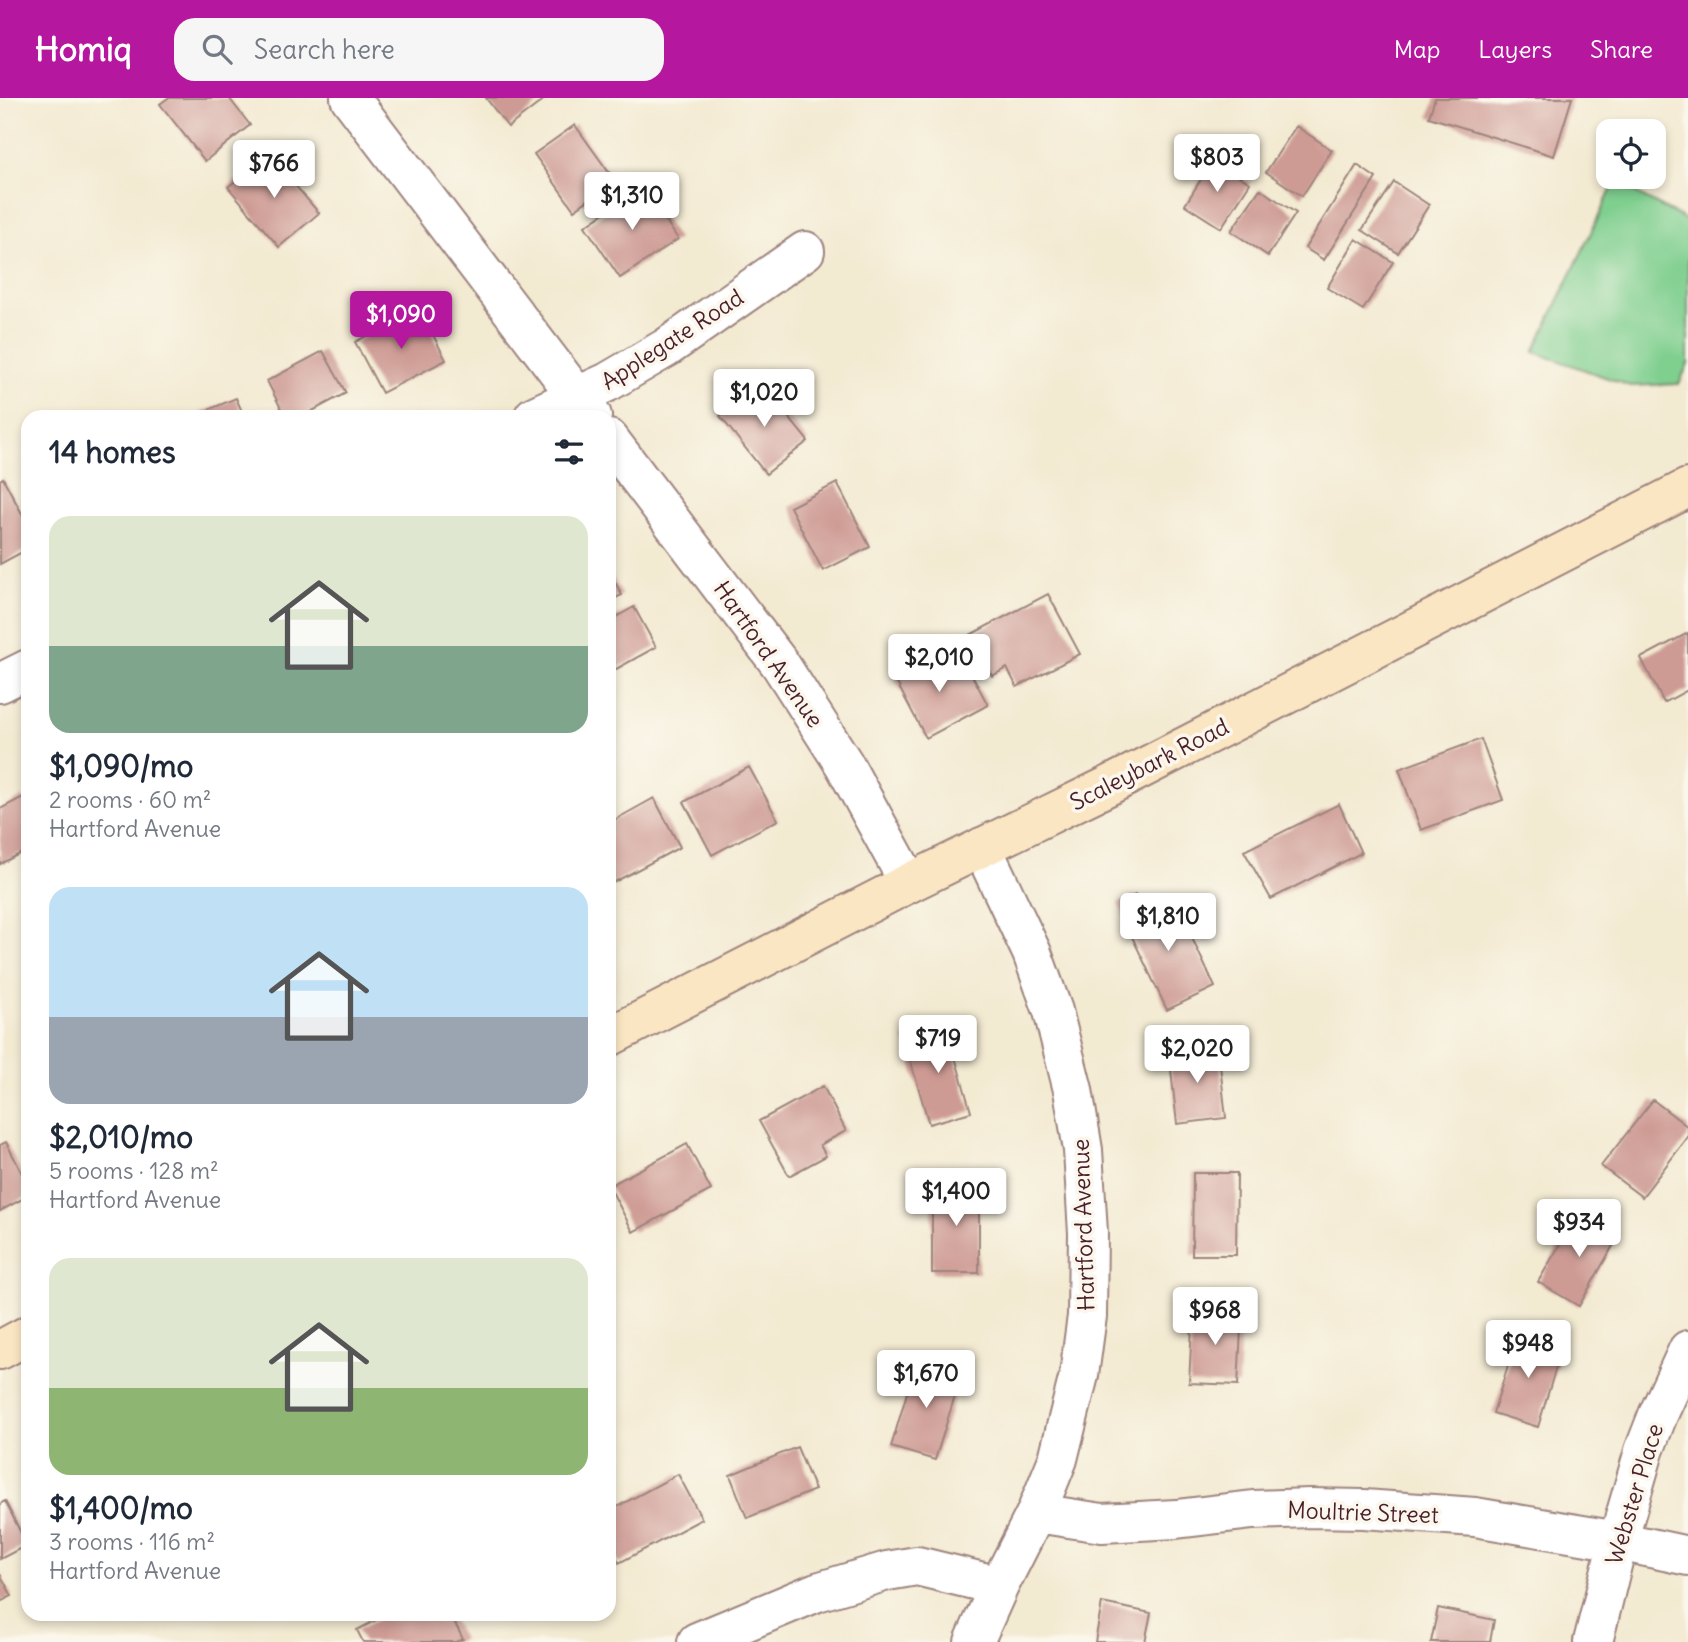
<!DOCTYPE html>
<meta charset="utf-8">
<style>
:root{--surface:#fff;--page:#f6f6f7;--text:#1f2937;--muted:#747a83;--accent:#b5179e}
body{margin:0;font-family:Delius,sans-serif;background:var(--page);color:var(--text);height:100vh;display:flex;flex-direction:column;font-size:26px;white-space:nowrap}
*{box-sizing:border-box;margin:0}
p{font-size:23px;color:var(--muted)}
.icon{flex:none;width:38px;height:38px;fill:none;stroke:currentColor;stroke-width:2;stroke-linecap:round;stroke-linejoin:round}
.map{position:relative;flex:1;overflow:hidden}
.sheet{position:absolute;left:21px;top:312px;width:595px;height:1211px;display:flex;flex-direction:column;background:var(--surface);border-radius:21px;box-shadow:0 4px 10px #0003}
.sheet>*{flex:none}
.fabs{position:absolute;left:1596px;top:21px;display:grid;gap:14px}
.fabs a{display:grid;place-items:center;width:70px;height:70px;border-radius:14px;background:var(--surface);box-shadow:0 4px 10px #0003;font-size:35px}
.price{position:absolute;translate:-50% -60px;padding:0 16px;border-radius:7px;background:#fff;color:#222;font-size:23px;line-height:46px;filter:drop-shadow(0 2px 4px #0008)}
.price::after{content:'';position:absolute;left:50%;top:42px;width:21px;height:16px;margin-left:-10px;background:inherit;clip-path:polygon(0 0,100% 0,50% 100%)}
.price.selected{background:var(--accent);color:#fff}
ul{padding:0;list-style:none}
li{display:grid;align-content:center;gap:14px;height:371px;padding:0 28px}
li span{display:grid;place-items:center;height:217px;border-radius:21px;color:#555}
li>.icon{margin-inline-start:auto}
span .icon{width:126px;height:126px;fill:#fffc;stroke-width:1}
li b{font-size:30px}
h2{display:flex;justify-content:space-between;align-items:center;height:84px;padding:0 28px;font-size:30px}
header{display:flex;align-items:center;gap:42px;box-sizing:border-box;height:98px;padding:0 35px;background:var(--accent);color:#fff}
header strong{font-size:33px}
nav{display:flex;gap:38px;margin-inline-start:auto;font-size:24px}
.search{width:490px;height:63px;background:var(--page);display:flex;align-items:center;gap:18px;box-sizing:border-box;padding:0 24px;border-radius:21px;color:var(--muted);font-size:26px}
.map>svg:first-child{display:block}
.green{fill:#7fcf8f;stroke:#64775d;stroke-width:2}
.building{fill:#ce9b94}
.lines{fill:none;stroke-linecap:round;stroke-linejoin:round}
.street-casing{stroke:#9e847e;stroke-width:42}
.secondary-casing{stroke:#9e847e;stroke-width:42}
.street{stroke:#fff;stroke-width:38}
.secondary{stroke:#fbe6c3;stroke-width:38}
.labels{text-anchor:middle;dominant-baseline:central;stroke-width:7;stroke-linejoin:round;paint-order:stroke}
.street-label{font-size:23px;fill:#4a1f2b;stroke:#fbf7ec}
</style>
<header>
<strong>Homiq</strong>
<div class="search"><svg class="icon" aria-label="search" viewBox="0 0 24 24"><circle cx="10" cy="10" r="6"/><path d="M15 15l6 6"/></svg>Search here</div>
<nav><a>Map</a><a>Layers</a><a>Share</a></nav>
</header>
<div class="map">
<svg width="1688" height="1544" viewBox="0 0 1688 1544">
<rect width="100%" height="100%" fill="#fbf7ec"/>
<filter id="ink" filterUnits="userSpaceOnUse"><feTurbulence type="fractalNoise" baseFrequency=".0143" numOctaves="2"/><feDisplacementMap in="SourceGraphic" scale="14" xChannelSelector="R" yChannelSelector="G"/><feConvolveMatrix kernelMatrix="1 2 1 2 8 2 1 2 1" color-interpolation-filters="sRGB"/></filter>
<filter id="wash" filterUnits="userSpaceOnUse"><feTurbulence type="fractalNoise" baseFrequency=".00686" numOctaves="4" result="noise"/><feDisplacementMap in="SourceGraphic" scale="28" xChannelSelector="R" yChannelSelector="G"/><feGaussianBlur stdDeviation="1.57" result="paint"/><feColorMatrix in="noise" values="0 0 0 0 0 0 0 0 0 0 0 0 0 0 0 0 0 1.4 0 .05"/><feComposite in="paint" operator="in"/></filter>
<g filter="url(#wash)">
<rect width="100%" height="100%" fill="#f3ead2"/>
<path class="green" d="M1615,84L1688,123V266L1679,286L1630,288L1534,254Z"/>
<g id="blocks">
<path class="building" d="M168,0H229L250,27L205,63L160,6Z
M486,0H546L508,29Z
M1435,0H1572L1554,58L1429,19Z
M575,27L615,83L574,112L534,56Z
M1296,28L1332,52L1302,98L1266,74Z
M268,56L319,115L279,149L228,89Z
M1213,62L1250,85L1221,130L1185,107Z
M1357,67L1376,80L1324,162L1305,150Z
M1394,84L1429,107L1398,155L1362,132Z
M643,89L678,141L620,180L585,128Z
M1260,91L1296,115L1268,158L1231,133Z
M1356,141L1393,164L1363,212L1327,190Z
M419,210L446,262L382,295L355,244Z
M323,253L346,295L303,318H285L267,283Z
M761,285L808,343L766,376L720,318Z
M236,300L244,318H194Z
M3,380L28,427V451L0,466V382Z
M837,385L870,449L823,473L790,409Z
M609,473L622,497L609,503Z
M1048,496L1080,556L1017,589L1007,570L992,578L970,537Z
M634,509L656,549L609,575V523Z
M1688,535V592L1664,605L1641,560Z
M922,557L934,579L964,562L988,607L926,640L891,574Z
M1481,641L1503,702L1421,732L1399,671Z
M749,669L778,722L712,757L684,704Z
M23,699L28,709V764L23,754L0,766V711Z
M654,700L680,749L609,787V725Z
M1339,706L1361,755L1271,801L1244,753Z
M1135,797L1147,822L1177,808L1215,889L1167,912L1124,822L1126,821L1118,805Z
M946,928L971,1014L929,1026L904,940Z
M1218,949L1226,1020L1177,1026L1169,954Z
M823,988L846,1033L820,1047L826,1058L789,1078L759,1023Z
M1653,1002L1688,1029V1039L1642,1099L1601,1068Z
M6,1044L28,1087V1098L0,1113V1047Z
M687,1046L711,1092L633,1134L609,1088Z
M1193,1075H1237L1236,1157H1192Z
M932,1086H979V1175H932Z
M1579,1114L1619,1137L1579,1208L1538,1184Z
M1193,1210L1242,1213L1238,1287L1189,1285Z
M1518,1236L1562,1249L1538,1329L1493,1315Z
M917,1261L962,1275L935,1362L891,1349Z
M797,1349L815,1392L747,1420L730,1377Z
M678,1376L702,1421L619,1465L609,1445V1413Z
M5,1403L27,1447L0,1461V1406Z
M0,1476L12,1498L0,1504Z
M1102,1505L1151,1515L1145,1544H1095Z
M1438,1510L1494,1522L1490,1544H1431Z
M388,1516H450L463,1541L456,1544H363L357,1532Z"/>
</g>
</g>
<g filter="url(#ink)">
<use href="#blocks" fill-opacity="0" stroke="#9e847e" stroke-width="2"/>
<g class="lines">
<g class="street-casing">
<path id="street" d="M350,0L592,318
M534,318L608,284L666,250L805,153
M609,341L780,566L844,666L909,785
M0,585L28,571
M1036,1415L1102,1425L1176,1421L1253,1412L1309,1410L1364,1411L1475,1419L1618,1443L1688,1458
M697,1544L817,1494L887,1473L917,1468L999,1488
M974,1544L999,1488L1036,1415L1058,1361L1079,1277L1087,1218L1088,1135L1083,1052L1073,992L1053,913L1032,855L982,749
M1593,1544L1618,1443L1644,1353L1658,1317L1688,1252"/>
</g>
<g class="secondary-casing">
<path id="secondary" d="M609,939L909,785L1108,688L1688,390
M0,1252L28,1237"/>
</g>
<use href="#street" class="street"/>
<use href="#secondary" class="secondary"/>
</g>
</g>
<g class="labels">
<g class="street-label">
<text transform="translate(672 241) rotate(-33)">Applegate Road</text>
<text transform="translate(769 556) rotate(55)">Hartford Avenue</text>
<text transform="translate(1149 666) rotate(-27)">Scaleybark Road</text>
<text transform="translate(1083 1127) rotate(-92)">Hartford Avenue</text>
<text transform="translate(1634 1396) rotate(-73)">Webster Place</text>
<text transform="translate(1363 1414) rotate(2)">Moultrie Street</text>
</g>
</g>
</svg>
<div class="fabs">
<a><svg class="icon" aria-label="locate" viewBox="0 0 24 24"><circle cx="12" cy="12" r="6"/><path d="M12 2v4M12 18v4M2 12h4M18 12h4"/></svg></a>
</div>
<b class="price" style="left:1217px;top:96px">$803</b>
<b class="price" style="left:274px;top:102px">$766</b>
<b class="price" style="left:632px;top:134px">$1,310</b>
<b class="price selected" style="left:401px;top:253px">$1,090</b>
<b class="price" style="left:764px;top:331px">$1,020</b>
<b class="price" style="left:939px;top:596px">$2,010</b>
<b class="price" style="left:1168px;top:855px">$1,810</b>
<b class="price" style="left:938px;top:977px">$719</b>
<b class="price" style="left:1197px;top:987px">$2,020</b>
<b class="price" style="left:956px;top:1130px">$1,400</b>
<b class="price" style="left:1579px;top:1161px">$934</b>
<b class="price" style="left:1215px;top:1249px">$968</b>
<b class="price" style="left:1528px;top:1282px">$948</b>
<b class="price" style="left:926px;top:1312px">$1,670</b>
<section class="sheet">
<h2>14 homes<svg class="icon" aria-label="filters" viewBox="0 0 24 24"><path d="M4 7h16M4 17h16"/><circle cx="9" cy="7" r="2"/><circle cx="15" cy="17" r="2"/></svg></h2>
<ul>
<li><span style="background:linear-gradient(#dfe7d0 60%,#7fa58c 0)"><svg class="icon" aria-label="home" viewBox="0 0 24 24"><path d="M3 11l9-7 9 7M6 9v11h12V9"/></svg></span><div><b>$1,090/mo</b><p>2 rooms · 60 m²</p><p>Hartford Avenue</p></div></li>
<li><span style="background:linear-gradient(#bfe0f5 60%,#9aa5b1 0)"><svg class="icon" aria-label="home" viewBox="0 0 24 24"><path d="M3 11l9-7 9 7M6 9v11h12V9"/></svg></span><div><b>$2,010/mo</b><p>5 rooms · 128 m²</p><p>Hartford Avenue</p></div></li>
<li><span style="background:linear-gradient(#dfe7d0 60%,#8fb573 0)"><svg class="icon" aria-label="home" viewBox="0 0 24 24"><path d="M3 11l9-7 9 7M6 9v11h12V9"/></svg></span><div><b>$1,400/mo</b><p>3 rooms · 116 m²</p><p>Hartford Avenue</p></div></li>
</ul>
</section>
</div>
